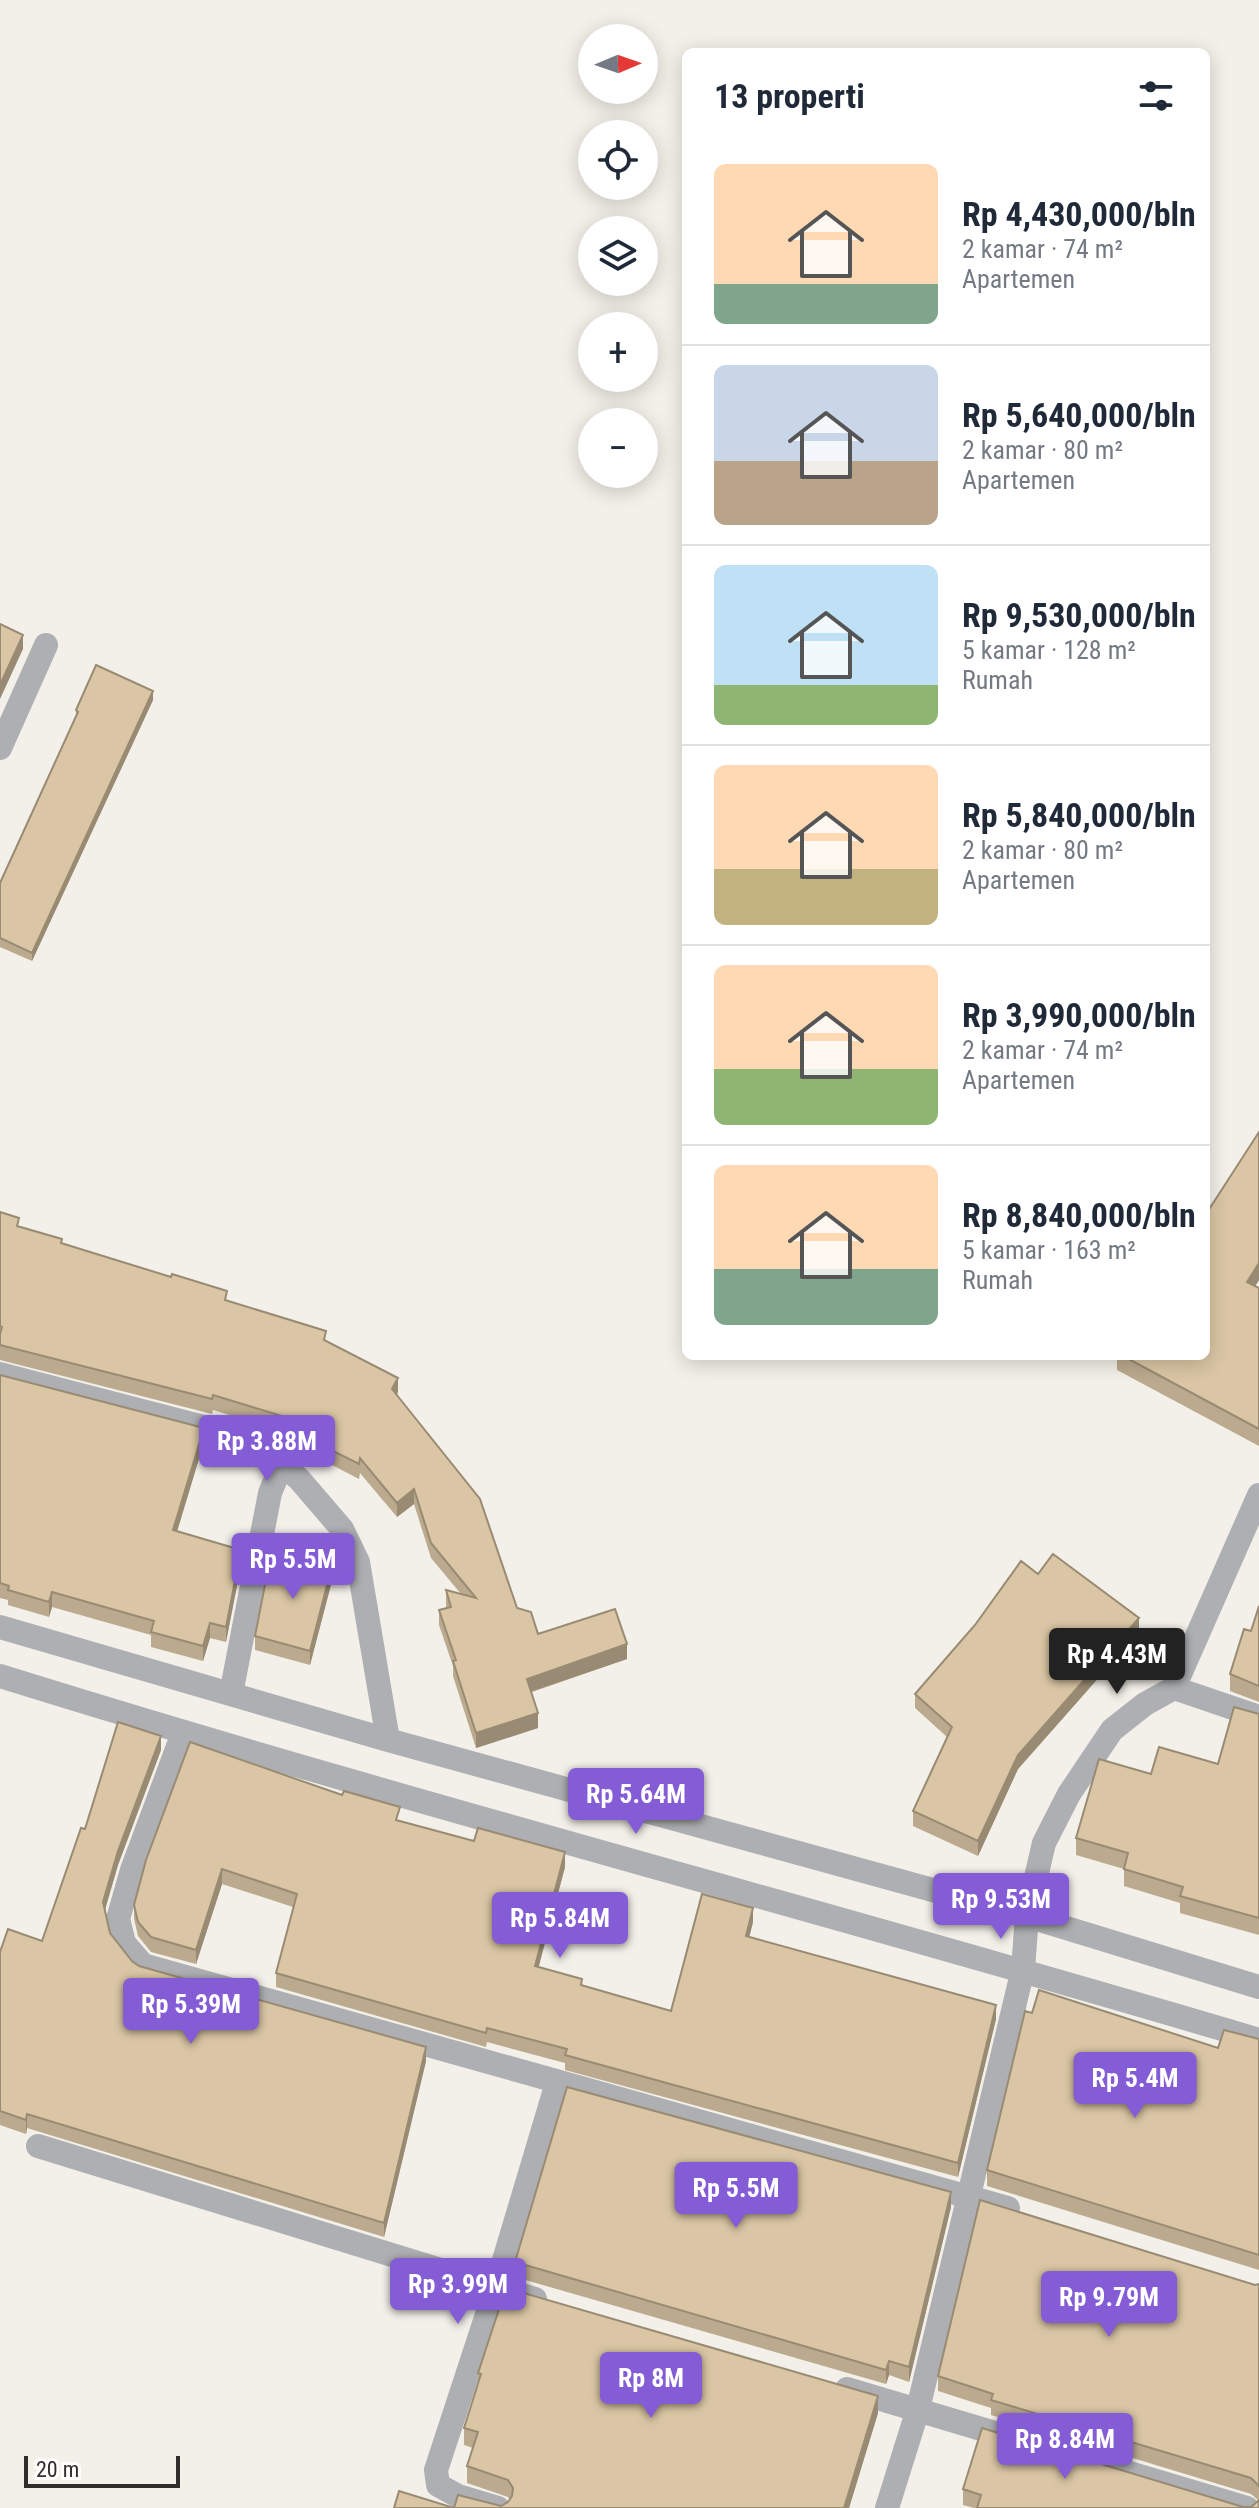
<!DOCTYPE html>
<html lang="id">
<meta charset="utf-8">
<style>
:root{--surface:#fff;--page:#f6f6f7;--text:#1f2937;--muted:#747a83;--line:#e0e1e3;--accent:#835cd6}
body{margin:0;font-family:"Roboto Condensed",sans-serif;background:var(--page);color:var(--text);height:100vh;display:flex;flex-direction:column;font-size:30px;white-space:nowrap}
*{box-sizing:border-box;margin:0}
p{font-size:26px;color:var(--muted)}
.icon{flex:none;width:44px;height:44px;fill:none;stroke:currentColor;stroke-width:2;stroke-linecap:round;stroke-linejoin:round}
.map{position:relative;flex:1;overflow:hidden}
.side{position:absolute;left:682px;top:48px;width:528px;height:1312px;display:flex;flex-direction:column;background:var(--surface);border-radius:12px;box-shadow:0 4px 20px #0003}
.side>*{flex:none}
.needle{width:52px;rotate:88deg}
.tools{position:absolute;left:578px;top:24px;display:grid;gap:16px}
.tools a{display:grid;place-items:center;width:80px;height:80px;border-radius:50%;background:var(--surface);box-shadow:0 4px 20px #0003;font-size:40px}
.scale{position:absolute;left:24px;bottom:20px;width:156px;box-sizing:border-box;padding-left:8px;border:4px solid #2f2d2b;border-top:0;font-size:22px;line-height:28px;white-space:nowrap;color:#2f2d2b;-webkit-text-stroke:6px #fffdfb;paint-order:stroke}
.price{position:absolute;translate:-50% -68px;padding:0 18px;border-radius:8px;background:var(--accent);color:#fff;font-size:26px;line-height:52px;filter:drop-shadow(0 2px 4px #0008)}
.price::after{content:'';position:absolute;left:50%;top:48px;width:24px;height:18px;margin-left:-12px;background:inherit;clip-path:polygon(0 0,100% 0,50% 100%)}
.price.current{background:#222;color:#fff}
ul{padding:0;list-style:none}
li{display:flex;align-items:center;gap:24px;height:200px;padding:0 32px}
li+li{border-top:2px solid var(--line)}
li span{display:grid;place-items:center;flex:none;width:224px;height:160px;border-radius:12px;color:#555}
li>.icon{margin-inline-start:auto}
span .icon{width:96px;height:96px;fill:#fffc;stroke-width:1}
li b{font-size:34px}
h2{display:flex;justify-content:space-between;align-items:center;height:96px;padding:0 32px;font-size:34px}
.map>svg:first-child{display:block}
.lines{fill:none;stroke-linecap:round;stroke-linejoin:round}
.minor{stroke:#aeafb2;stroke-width:24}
.wall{fill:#bbaa8d}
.shaded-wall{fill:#998b73}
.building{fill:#dac6a4;stroke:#998b73;stroke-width:2}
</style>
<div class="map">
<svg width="1259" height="2508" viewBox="0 0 1259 2508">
<rect width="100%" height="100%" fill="#f3f0e9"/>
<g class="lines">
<path class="minor" d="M0,748L46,645
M0,1374L235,1435L268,1452L282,1464L299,1479L342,1529L358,1562L388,1740
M0,1627L388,1740L1027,1916L1259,1987
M0,1676C417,1806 840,1915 1259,2040
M1174,1688L1259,1717
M231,1694L270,1493L282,1464
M183,1733L132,1870L118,1919L124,1943L143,1965L1008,2208
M38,2146L535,2299
M847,2389L1247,2508
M498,2508L458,2496L438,2485L436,2470L496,2287L557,2083
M887,2508L918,2409L1023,1969L1027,1916L1044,1843L1069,1794L1112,1730L1145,1704L1174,1688L1259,1495"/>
</g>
<path class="wall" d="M153,700L32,961L0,947V883L76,718V710Z
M1259,1132V1280L1255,1286L1259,1288V1446L1117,1370V1356H1206Z
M0,1212L19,1227L62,1244L227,1300L326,1341L398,1392L397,1394L517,1608L538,1634L627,1659L532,1692L538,1728L476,1748L453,1676V1666L439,1625V1610L446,1608V1590L461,1594L431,1558L414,1504L397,1517L360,1473L359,1479L303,1450V1437L213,1410L212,1414L0,1360Z
M0,1375L204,1442L177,1531L241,1565L226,1642L210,1638L203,1661L151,1647V1635L52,1607L49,1617L8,1605V1600L0,1598Z
M1038,1574L1139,1632L1018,1769L978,1856L913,1826V1811L947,1737L915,1708V1694Z
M333,1577L310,1665L255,1650V1636Z
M1259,1606V1702L1230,1691V1674L1251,1631Z
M1259,1714V1935L1180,1913V1903L1124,1886V1869L1076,1855V1838L1151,1774L1218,1764Z
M161,1750L118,1865L105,1910L110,1933L132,1961L139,1966L426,2061L384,2237L27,2128L26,2134L0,2125V1952L42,1941L85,1829Z
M400,1821L565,1867L538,1967L582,1986L671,2011L753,1922L749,1937L996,2019L958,2177L565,2070V2063L487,2042L486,2047L276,1987V1973L293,1907L222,1884L196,1964L151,1952L138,1936L134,1919V1905L146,1860Z
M1259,2039V2270L987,2186V2170L1218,2048Z
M951,2207L909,2382L889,2375L886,2384L515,2277V2262Z
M1259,2284V2508H974L963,2505V2489L1251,2507L1258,2500L1251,2494L991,2415V2408L938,2391V2376Z
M478,2373L878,2413L849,2508H454L501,2506L508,2502L510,2500L508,2497L467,2483V2466L473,2448L464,2445V2428L478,2383Z"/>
<path class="shaded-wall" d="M23,635V649L0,699V685Z
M153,691V700L32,961V953Z
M1259,1263V1280L1247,1299V1282Z
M398,1378V1392L392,1404V1389Z
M204,1428V1442L173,1545V1530Z
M414,1489V1504L397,1517V1503Z
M241,1550V1565L226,1642V1627Z
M333,1562V1577L310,1665V1651Z
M52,1592V1607L49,1617V1602Z
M1139,1618V1632L1018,1769L978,1856V1841L1018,1755Z
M210,1623V1638L203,1661V1646Z
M627,1644V1659L527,1693V1679Z
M538,1713V1728L476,1748V1733Z
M161,1736V1750L118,1865L103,1916V1902L118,1851Z
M565,1852V1867L535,1981V1966Z
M222,1869V1884L196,1964V1950Z
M753,1908V1922L746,1950V1936Z
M996,2005V2019L958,2177V2163Z
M426,2047V2061L384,2237V2223Z
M27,2114V2128L26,2134V2120Z
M951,2192V2207L909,2382V2367Z
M889,2361V2375L886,2384V2370Z
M878,2396V2413L849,2508H844Z"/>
<path class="building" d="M0,624L23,635L0,685Z
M96,665L153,691L32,953L0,938V883L78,712L76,710Z
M1259,1132V1263L1247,1282L1259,1288V1429L1123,1356H1206V1214Z
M0,1212L19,1218L17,1226L62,1239L61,1243L171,1277L172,1274L227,1291L225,1300L326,1331L324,1340L398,1378L392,1389L480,1499L517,1608L531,1612L538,1634L615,1609L627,1644L527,1679L538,1713L476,1733L453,1661L456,1660L439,1610L451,1607L446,1590L476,1598L431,1543L414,1489L397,1503L360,1458L359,1464L303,1436L308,1424L213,1395L212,1399L0,1345V1334L2,1327L0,1326Z
M0,1375L204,1428L173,1530L241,1550L226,1627L210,1623L203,1646L151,1632L154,1621L52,1592L49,1602L8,1590L9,1586L0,1583Z
M294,1552L333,1562L310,1651L255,1636L270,1559L291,1565Z
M1053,1554L1139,1618L1018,1755L978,1841L913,1811L952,1727L915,1694L975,1625L1021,1561L1038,1574Z
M1259,1606V1686L1230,1674L1244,1629L1251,1631Z
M1234,1707L1259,1714V1918L1180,1896L1183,1887L1124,1869L1128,1853L1076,1838L1099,1759L1151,1774L1159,1747L1218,1764Z
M118,1722L161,1736L118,1851L103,1902L110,1933L132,1961L139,1966L426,2047L384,2223L27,2114L26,2120L0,2111V1952L8,1929L42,1941L81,1828L85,1829Z
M190,1742L342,1795L344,1791L400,1807L396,1820L474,1841L478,1828L565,1852L535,1966L582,1979L581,1985L671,2011L702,1894L753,1908L746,1936L996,2005L958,2163L565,2055L567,2049L487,2028L486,2033L276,1973L297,1894L222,1869L196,1950L151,1937L138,1922L134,1905L146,1860Z
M1039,1990L1218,2048L1224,2030L1259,2039V2255L987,2170L1025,2011L1032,2013Z
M567,2087L951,2192L909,2367L889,2361L886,2370L515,2262Z
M980,2200L1255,2285L1259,2284V2486L1251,2478L991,2400L993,2394L938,2376Z
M506,2288L878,2396L844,2508H394L399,2491L454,2508L458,2495L501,2506L508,2502L512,2496L513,2488L508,2480L467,2466L478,2432L464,2428L481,2374L478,2373Z
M982,2428L1243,2507H1251L1259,2500V2508H977L981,2495L963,2489Z"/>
</svg>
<div class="tools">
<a><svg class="needle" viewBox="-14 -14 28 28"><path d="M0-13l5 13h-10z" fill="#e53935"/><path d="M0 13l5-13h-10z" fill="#747a83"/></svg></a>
<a><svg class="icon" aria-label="locate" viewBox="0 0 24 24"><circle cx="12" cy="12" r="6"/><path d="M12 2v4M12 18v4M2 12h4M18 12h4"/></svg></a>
<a><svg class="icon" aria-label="layers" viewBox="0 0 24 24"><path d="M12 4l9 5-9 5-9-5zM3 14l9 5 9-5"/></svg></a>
<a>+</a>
<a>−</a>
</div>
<div class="scale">20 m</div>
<b class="price" style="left:267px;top:1483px">Rp 3.88M</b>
<b class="price" style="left:293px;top:1601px">Rp 5.5M</b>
<b class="price current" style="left:1117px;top:1696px">Rp 4.43M</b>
<b class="price" style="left:636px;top:1836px">Rp 5.64M</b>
<b class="price" style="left:1001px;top:1941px">Rp 9.53M</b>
<b class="price" style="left:560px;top:1960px">Rp 5.84M</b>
<b class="price" style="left:191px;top:2046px">Rp 5.39M</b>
<b class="price" style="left:1135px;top:2120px">Rp 5.4M</b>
<b class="price" style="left:736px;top:2230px">Rp 5.5M</b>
<b class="price" style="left:458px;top:2326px">Rp 3.99M</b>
<b class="price" style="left:1109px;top:2339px">Rp 9.79M</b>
<b class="price" style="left:651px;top:2420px">Rp 8M</b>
<b class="price" style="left:1065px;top:2481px">Rp 8.84M</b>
<section class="side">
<h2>13 properti<svg class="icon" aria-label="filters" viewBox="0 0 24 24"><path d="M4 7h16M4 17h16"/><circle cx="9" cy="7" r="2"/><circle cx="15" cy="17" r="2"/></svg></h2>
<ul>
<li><span style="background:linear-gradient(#ffd9b3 75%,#7fa58c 0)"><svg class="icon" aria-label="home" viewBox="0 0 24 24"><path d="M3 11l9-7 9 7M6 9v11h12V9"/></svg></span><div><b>Rp 4,430,000/bln</b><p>2 kamar · 74 m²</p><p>Apartemen</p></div></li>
<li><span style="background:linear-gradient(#c9d6e8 60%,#b9a48a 0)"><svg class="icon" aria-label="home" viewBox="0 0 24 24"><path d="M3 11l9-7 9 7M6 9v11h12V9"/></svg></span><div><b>Rp 5,640,000/bln</b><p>2 kamar · 80 m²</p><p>Apartemen</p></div></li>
<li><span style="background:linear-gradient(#bfe0f5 75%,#8fb573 0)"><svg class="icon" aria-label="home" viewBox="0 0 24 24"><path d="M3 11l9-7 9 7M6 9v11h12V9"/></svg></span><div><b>Rp 9,530,000/bln</b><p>5 kamar · 128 m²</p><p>Rumah</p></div></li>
<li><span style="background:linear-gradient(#ffd9b3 65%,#c2b280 0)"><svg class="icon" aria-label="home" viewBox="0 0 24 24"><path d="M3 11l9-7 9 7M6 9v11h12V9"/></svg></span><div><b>Rp 5,840,000/bln</b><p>2 kamar · 80 m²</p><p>Apartemen</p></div></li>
<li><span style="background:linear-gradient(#ffd9b3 65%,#8fb573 0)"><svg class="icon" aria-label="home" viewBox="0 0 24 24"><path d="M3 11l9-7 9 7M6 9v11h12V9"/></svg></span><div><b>Rp 3,990,000/bln</b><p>2 kamar · 74 m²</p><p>Apartemen</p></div></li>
<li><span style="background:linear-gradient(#ffd9b3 65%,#7fa58c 0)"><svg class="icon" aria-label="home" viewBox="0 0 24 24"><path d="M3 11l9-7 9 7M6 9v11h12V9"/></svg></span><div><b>Rp 8,840,000/bln</b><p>5 kamar · 163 m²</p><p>Rumah</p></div></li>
</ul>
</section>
</div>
